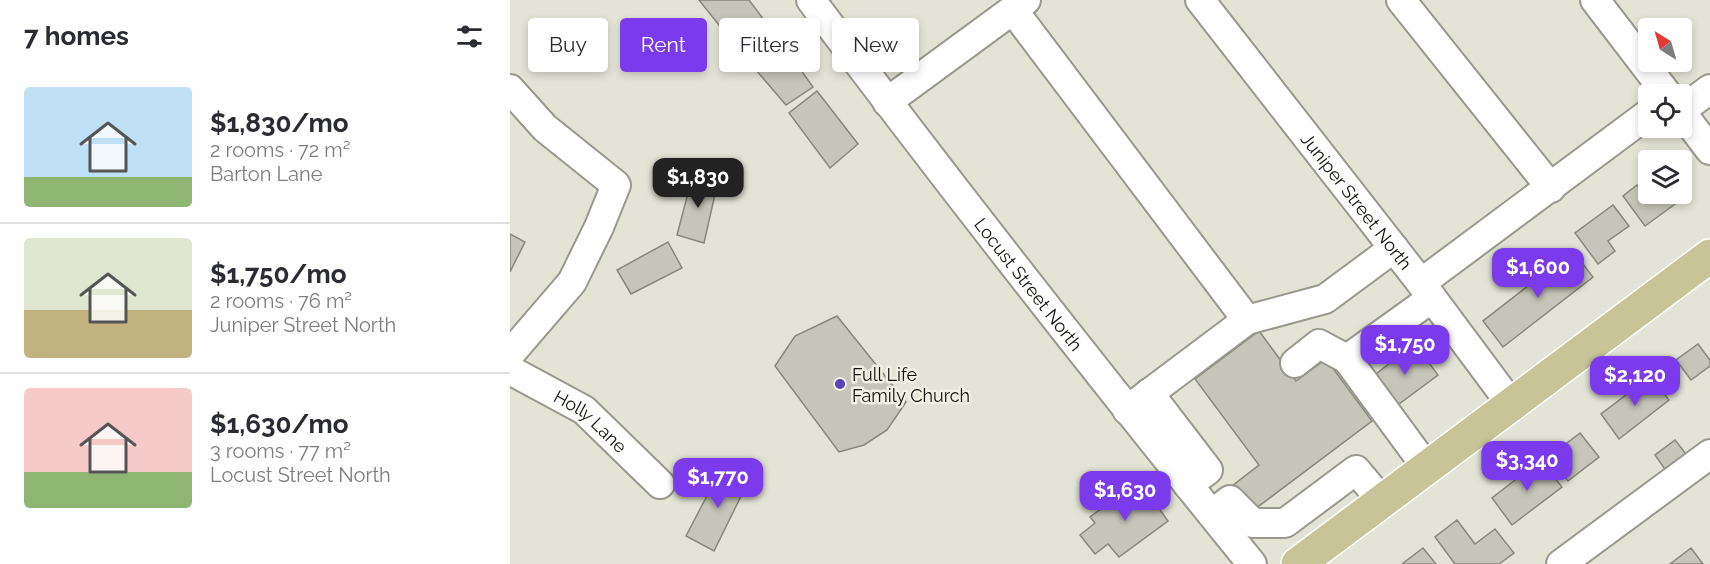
<!DOCTYPE html>
<meta charset="utf-8">
<style>
:root{--surface:#fff;--page:#f2f2f3;--text:#2b2b33;--muted:#7c7c81;--line:#e1e1e2;--accent:#7c3aed}
body{margin:0;font-family:Raleway,sans-serif;background:var(--page);color:var(--text);height:100vh;display:flex;flex-direction:column;font-size:22px;white-space:nowrap}
*{box-sizing:border-box;margin:0}
p{font-size:20px;color:var(--muted)}
.icon{flex:none;width:33px;height:33px;fill:none;stroke:currentColor;stroke-width:2;stroke-linecap:round;stroke-linejoin:round}
.map{position:relative;flex:1;overflow:hidden}
.details{display:flex;flex-direction:column;background:var(--surface);width:510px}
.details>*{flex:none}
.banner{position:absolute;left:18px;top:18px;width:570px;height:54px;display:flex;gap:12px}
.needle{width:39px;rotate:323deg}
.controls{position:absolute;left:1128px;top:18px;display:grid;gap:12px}
.controls a{display:grid;place-items:center;width:54px;height:54px;border-radius:6px;background:var(--surface);box-shadow:0 3px 9px #0003;font-size:30px}
.price{position:absolute;translate:-50% -51px;padding:0 14px;border-radius:12px;background:var(--accent);color:#fff;font-size:20px;line-height:39px;filter:drop-shadow(0 2px 3px #0008)}
.price::after{content:'';position:absolute;left:50%;top:36px;width:18px;height:14px;margin-left:-9px;background:inherit;clip-path:polygon(0 0,100% 0,50% 100%)}
.price.active{background:#222;color:#fff}
ul{padding:0;list-style:none}
li{display:flex;align-items:center;gap:18px;height:150px;padding:0 24px}
li+li{border-top:2px solid var(--line)}
li span{display:grid;place-items:center;flex:none;width:168px;height:120px;border-radius:6px;color:#555}
li>.icon{margin-inline-start:auto}
span .icon{width:72px;height:72px;fill:#fffc;stroke-width:1}
li b{font-size:26px}
h2{display:flex;justify-content:space-between;align-items:center;height:72px;padding:0 24px;font-size:26px}
.chip{padding:0 21px;border-radius:6px;background:var(--surface);box-shadow:0 3px 9px #0003;font-size:21px;line-height:54px}
.chip.active{background:var(--accent);color:#fff}
main{display:flex;flex:1;min-height:0}
.map>svg:first-child{display:block}
.building{fill:#c5c5b9;stroke:#87877b;stroke-width:1.5}
.lines{fill:none;stroke-linecap:round;stroke-linejoin:round}
.minor-casing{stroke:#99988d;stroke-width:32}
.major-casing{stroke:#fff;stroke-width:36}
.minor{stroke:#fff;stroke-width:28}
.major{stroke:#c7c498;stroke-width:33}
.poi-dot{fill:#5743bb;stroke:#f0f0e3;stroke-width:2}
.labels{text-anchor:middle;dominant-baseline:central;stroke-width:5;stroke-linejoin:round;paint-order:stroke}
.street-label{font-size:18px;fill:#13120e;stroke:#f0f0e3}
.poi-label{font-size:18px;fill:#13120e;stroke:#f0f0e3;text-anchor:start}
</style>
<main>
<section class="details">
<h2>7 homes<svg class="icon" aria-label="filters" viewBox="0 0 24 24"><path d="M4 7h16M4 17h16"/><circle cx="9" cy="7" r="2"/><circle cx="15" cy="17" r="2"/></svg></h2>
<ul>
<li><span style="background:linear-gradient(#bfe0f5 75%,#8fb573 0)"><svg class="icon" aria-label="home" viewBox="0 0 24 24"><path d="M3 11l9-7 9 7M6 9v11h12V9"/></svg></span><div><b>$1,830/mo</b><p>2 rooms · 72 m²</p><p>Barton Lane</p></div></li>
<li><span style="background:linear-gradient(#dfe7d0 60%,#c2b280 0)"><svg class="icon" aria-label="home" viewBox="0 0 24 24"><path d="M3 11l9-7 9 7M6 9v11h12V9"/></svg></span><div><b>$1,750/mo</b><p>2 rooms · 76 m²</p><p>Juniper Street North</p></div></li>
<li><span style="background:linear-gradient(#f6c9c9 70%,#8fb573 0)"><svg class="icon" aria-label="home" viewBox="0 0 24 24"><path d="M3 11l9-7 9 7M6 9v11h12V9"/></svg></span><div><b>$1,630/mo</b><p>3 rooms · 77 m²</p><p>Locust Street North</p></div></li>
</ul>
</section>
<div class="map">
<svg width="1200" height="564" viewBox="0 0 1200 564">
<rect width="100%" height="100%" fill="#e3e3d6"/>
<path class="building" d="M189,0H239L254,20L224,44Z
M259,25L303,87L276,105L228,49Z
M307,91L348,144L320,168L279,113Z
M183,174L208,181L194,243L167,235Z
M1127,185L1131,190L1138,185V194H1172V189L1176,196L1135,226L1113,196Z
M1103,205L1119,226L1098,241L1105,251L1088,264L1065,233Z
M0,234L15,242L0,272Z
M158,242L172,268L121,294L107,270Z
M1063,251L1083,277L993,347L973,321Z
M327,316L396,402L377,430L354,445L329,452L265,366L285,336Z
M749,331L786,381L816,359L862,421L741,512L722,486L749,465L685,379Z
M905,344L928,375L885,407L862,377Z
M1188,344L1200,360V366L1181,380L1166,360Z
M1141,376L1159,400L1109,439L1091,414Z
M1070,433L1089,457L1058,481L1039,457Z
M1165,440L1180,459L1159,475L1145,455Z
M1031,460L1052,487L1002,525L982,498Z
M212,467L239,480L204,551L176,536Z
M629,481L658,521L609,557L598,544L585,554L570,535L585,523L580,517Z
M947,520L965,544L985,529L1004,553L989,564H945L925,537Z
M913,548L926,564H892Z
M1181,548L1193,564H1160Z"/>
<g class="lines">
<g class="minor-casing">
<g id="minor">
<path id="s1" d="M301,0C444,191 592,379 742,564"/>
<path id="s2" d="M690,0L911,283L1001,404"/>
<path d="M891,0L1041,188"/>
<path d="M1085,0L1157,94"/>
<path d="M503,10L737,320"/>
<path d="M0,89L35,128L106,185L89,227L62,282L0,354"/>
<path d="M377,102L516,0"/>
<path d="M1172,110L1200,89"/>
<path d="M1172,113L1200,150"/>
<path d="M911,283L1138,114"/>
<path d="M785,363L809,344L837,359"/>
<path id="s3" d="M0,370L74,410L150,484"/>
<path d="M639,393L698,470L678,485"/>
<path d="M617,410L737,320L815,299L884,248"/>
<path d="M917,468L837,359L922,298"/>
<path d="M702,514L720,500L743,523H775L846,470L872,501"/>
<path d="M1051,564L1200,454"/>
</g>
</g>
<g class="major-casing">
<path id="major" d="M788,564L1200,256"/>
</g>
<use href="#minor" class="minor"/>
<use href="#major" class="major"/>
</g>
<circle class="poi-dot" cx="330" cy="384" r="6"/>
<g class="labels">
<g class="street-label">
<text stroke="none"><textPath href="#s2" startOffset="255">Juniper Street North</textPath></text>
<text stroke="none"><textPath href="#s1" startOffset="358">Locust Street North</textPath></text>
<text stroke="none"><textPath href="#s3" startOffset="96">Holly Lane</textPath></text>
</g>
<g class="poi-label">
<text x="342" y="374">Full Life<tspan x="342" dy="21">Family Church</tspan></text>
</g>
</g>
</svg>
<div class="controls">
<a><svg class="needle" viewBox="-14 -14 28 28"><path d="M0-13l5 13h-10z" fill="#e53935"/><path d="M0 13l5-13h-10z" fill="#7c7c81"/></svg></a>
<a><svg class="icon" aria-label="locate" viewBox="0 0 24 24"><circle cx="12" cy="12" r="6"/><path d="M12 2v4M12 18v4M2 12h4M18 12h4"/></svg></a>
<a><svg class="icon" aria-label="layers" viewBox="0 0 24 24"><path d="M12 4l9 5-9 5-9-5zM3 14l9 5 9-5"/></svg></a>
</div>
<b class="price active" style="left:188px;top:209px">$1,830</b>
<b class="price" style="left:1028px;top:299px">$1,600</b>
<b class="price" style="left:895px;top:376px">$1,750</b>
<b class="price" style="left:1125px;top:407px">$2,120</b>
<b class="price" style="left:1017px;top:492px">$3,340</b>
<b class="price" style="left:208px;top:509px">$1,770</b>
<b class="price" style="left:615px;top:522px">$1,630</b>
<div class="banner">
<a class="chip">Buy</a>
<a class="chip active">Rent</a>
<a class="chip">Filters</a>
<a class="chip">New</a>
</div>
</div>
</main>
